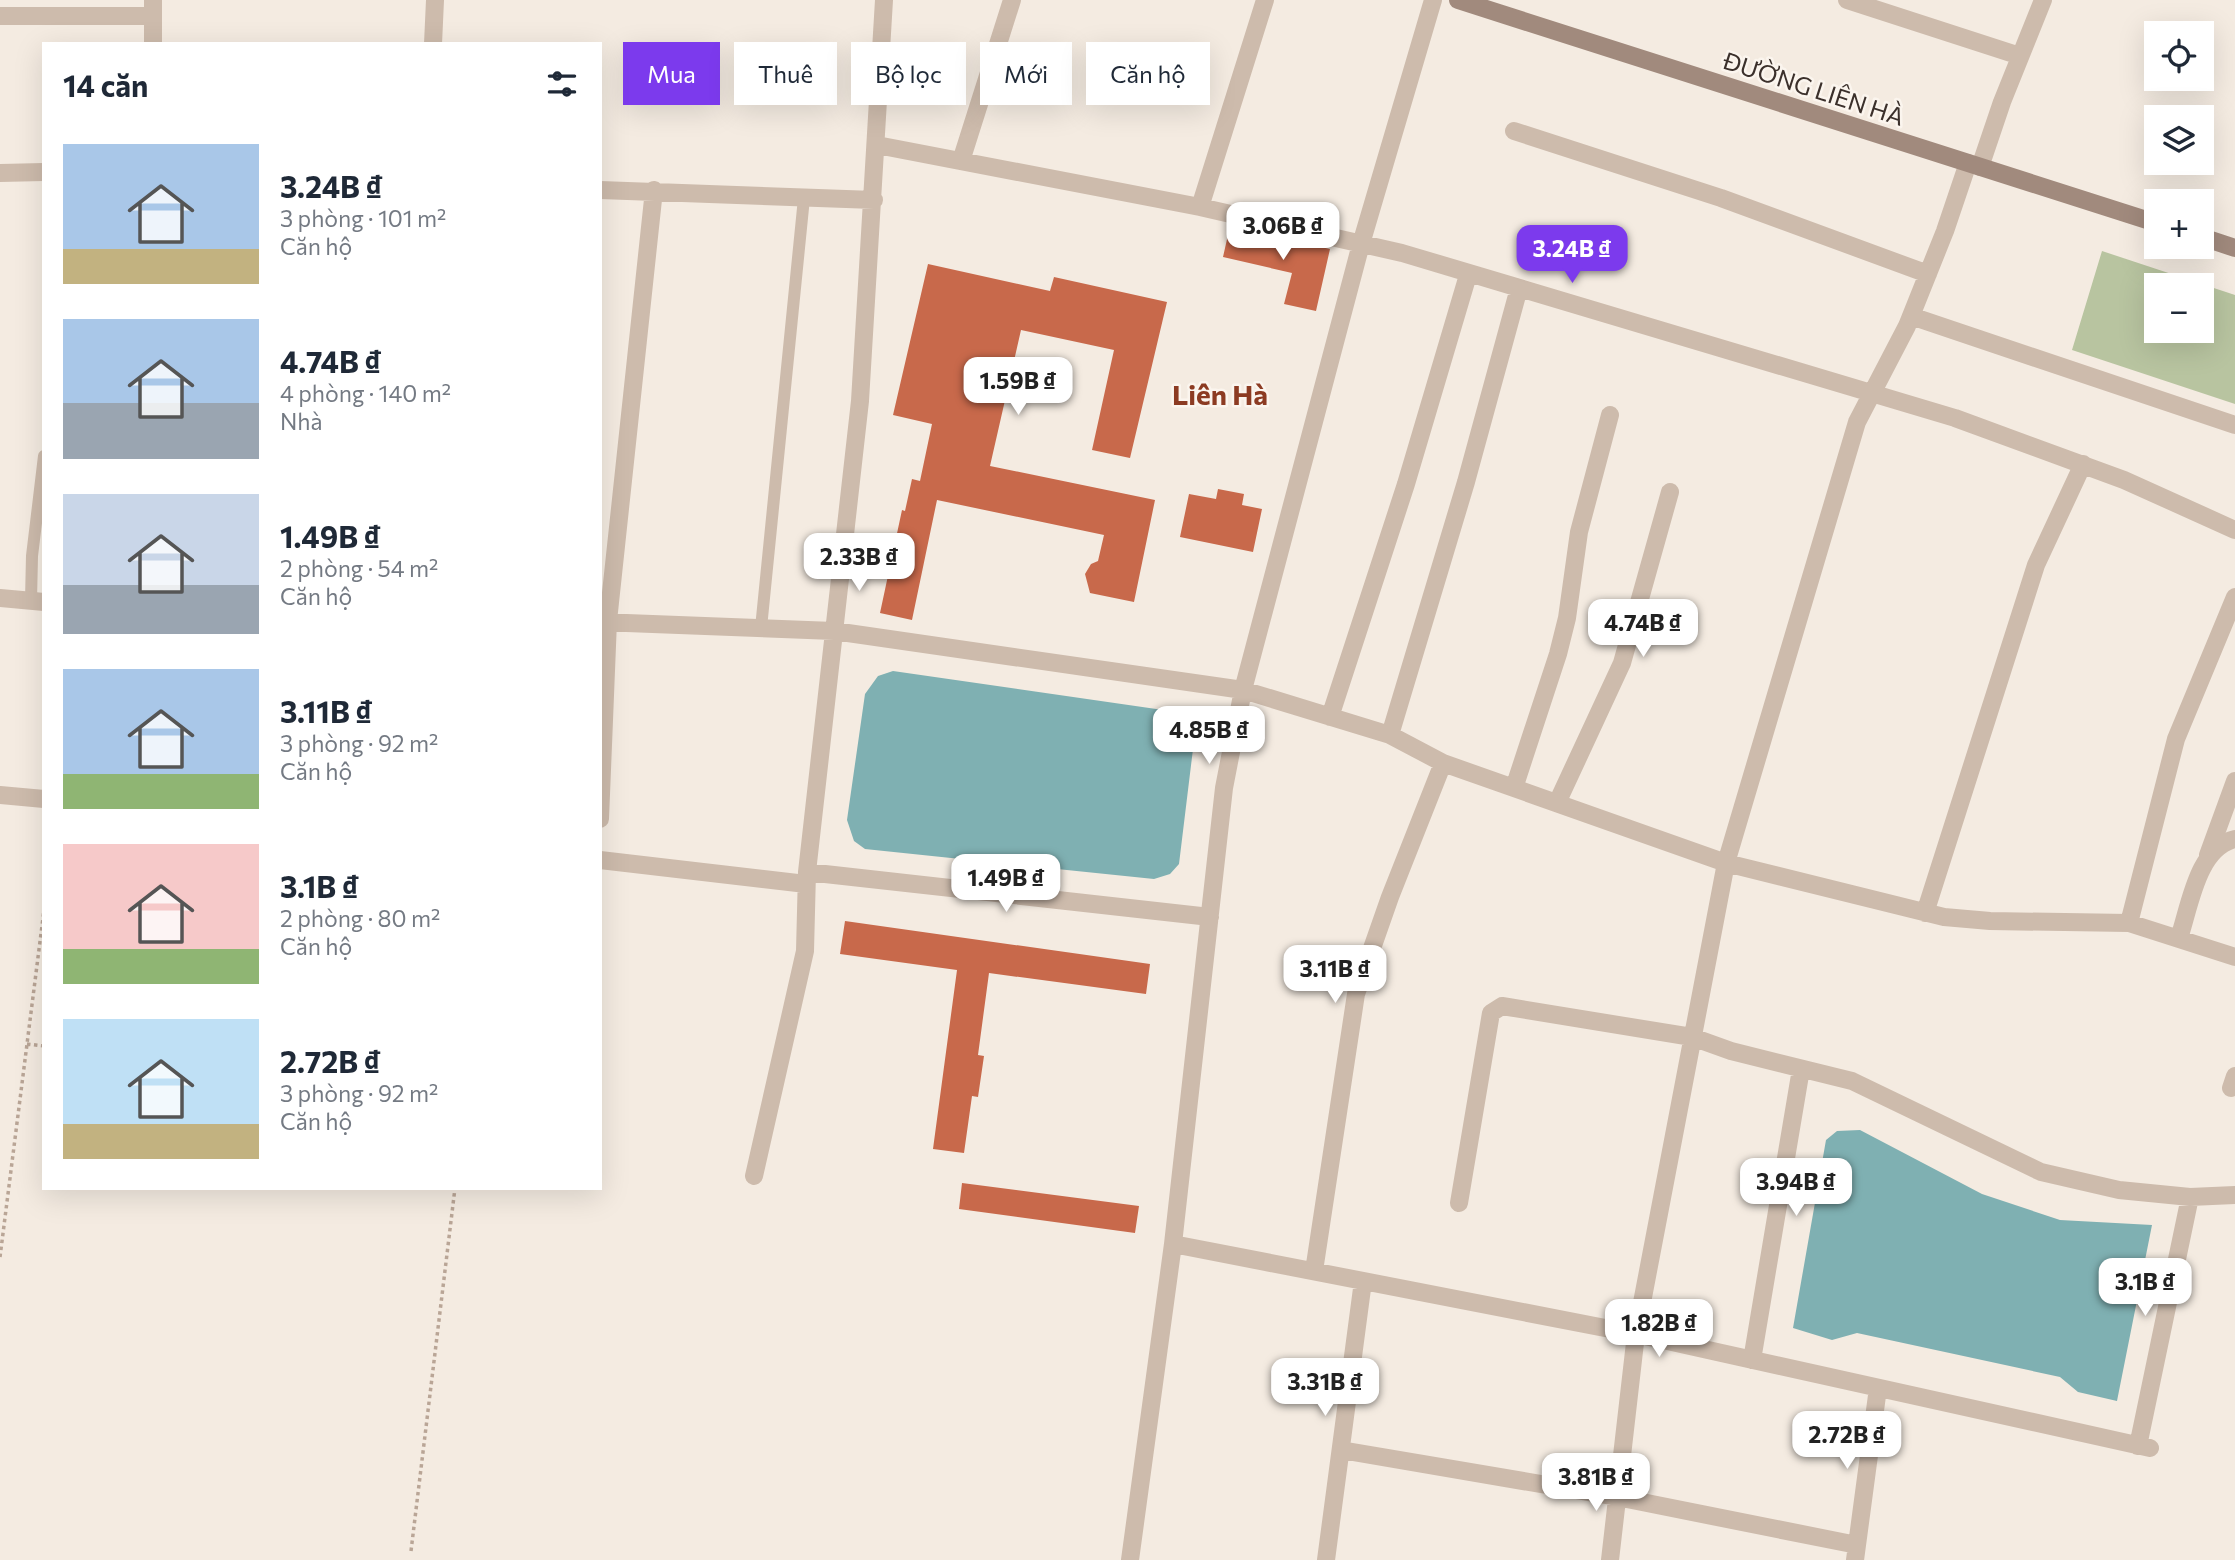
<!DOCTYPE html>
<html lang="vi">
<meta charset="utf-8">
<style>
:root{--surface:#fff;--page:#f6f6f7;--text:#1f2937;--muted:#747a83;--accent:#7c3aed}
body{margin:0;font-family:Commissioner,sans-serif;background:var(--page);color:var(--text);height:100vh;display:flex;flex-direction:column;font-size:26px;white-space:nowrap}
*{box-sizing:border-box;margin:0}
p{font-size:23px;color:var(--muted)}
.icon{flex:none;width:38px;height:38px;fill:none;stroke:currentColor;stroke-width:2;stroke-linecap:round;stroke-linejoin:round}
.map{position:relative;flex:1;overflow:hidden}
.panel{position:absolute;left:42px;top:42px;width:560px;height:1148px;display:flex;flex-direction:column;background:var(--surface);border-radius:0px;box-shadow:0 7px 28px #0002}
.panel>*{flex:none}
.banner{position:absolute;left:623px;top:42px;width:665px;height:63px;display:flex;gap:14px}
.tools{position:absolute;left:2144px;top:21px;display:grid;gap:14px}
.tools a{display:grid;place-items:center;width:70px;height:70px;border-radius:0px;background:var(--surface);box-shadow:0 7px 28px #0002;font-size:35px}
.price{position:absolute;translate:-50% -60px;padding:0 16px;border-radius:14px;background:#fff;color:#222;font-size:23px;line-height:46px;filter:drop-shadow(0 2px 4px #0008)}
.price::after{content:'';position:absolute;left:50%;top:42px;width:21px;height:16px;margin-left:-10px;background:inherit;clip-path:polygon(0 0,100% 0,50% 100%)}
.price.active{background:var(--accent);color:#fff}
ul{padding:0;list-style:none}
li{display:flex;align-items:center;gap:21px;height:175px;padding:0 21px}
li span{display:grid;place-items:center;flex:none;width:196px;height:140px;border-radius:0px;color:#555}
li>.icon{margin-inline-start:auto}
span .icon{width:84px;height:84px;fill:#fffc;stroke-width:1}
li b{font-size:30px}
h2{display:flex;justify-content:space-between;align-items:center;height:84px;padding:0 21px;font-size:30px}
.chip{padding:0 24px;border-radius:0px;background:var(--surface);box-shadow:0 7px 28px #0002;font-size:24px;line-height:63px}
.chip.active{background:var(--accent);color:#fff}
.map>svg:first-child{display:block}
.green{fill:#b8c4a0;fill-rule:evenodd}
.water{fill:#7fb0b2}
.building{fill:#c8694b}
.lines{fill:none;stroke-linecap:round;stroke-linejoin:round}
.path{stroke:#b9a596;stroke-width:3.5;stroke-dasharray:3.5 3.5;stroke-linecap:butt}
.lane{stroke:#cdbbac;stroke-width:12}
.street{stroke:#cdbbac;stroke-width:18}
.secondary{stroke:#a18a7d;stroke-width:18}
.labels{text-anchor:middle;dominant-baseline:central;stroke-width:5;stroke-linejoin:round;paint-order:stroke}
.street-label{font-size:24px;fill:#3b302b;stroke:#fbf5ee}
.quarter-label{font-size:28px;font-weight:bold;fill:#8c3b22;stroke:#fbf5ee}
</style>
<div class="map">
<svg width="2235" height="1560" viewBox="0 0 2235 1560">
<rect width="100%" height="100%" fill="#f4ebe1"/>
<path class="green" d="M2102,251L2235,295V404L2072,350ZM2156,285H2202V331H2156Z"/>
<path class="water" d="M893,671L1170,711C1186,721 1191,730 1193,749L1179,864L1170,874L1154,879L865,849L854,841L847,820L865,694L878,676Z
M1860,1130L1982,1194L2060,1220L2152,1225L2117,1401L2078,1392L2060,1377L1857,1333L1832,1340L1793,1328L1826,1140L1837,1131Z"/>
<path class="building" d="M1230,226L1330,249L1316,311L1284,304L1292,273L1223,257Z
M928,264L1050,291L1054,277L1167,302L1130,458L1092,450L1114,350L1021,330L990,466L1155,500L1134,602L1090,593L1085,574L1091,564L1098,561L1104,535L937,500L912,620L880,613L902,510L905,511L912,479L920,481L932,424L893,415Z
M1218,489L1244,494L1242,505L1262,509L1253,552L1180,537L1189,494L1216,499Z
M845,921L1150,964L1146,994L989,973L978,1055L984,1056L978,1097L972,1096L964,1153L933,1149L957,970L840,954Z
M962,1183L1139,1206L1135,1233L959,1209Z"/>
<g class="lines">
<path class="path" d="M27,1044L44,1046
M0,1257L44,910
M411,1551L455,1188"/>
<path class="lane" d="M31,600L32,556L44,456
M761,628L804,198"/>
<path class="street" d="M1847,0L2020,56
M0,16H153
M153,44V0
M433,44L435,0
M1514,131L1721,198L1928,274
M877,145L1200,207L1402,253L1955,418L2124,480L2235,530
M961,161L1012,0
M1980,167L2002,102L2043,0
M0,173L44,172
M600,190L874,200
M1200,207L1265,0
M1911,316L2235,425
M0,598L44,602
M600,622L834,631L1243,690L1390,735L1443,763L1726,863L1944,917L1990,921L2129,923L2235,957
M1330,717L1406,484L1468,275
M1390,735L1466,482L1519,288
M1514,788L1558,654L1567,618L1579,532L1610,415
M0,795L44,799
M1557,803L1622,663L1670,492
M600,819L608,621L654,190
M2208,855L2235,781
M600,860L806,884
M807,872L1210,917
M1925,913L2036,565L2083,464
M2129,923L2176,739L2235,597
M2179,938C2190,906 2197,848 2235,839
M2231,1088L2235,1076
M754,1176L805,951L807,872L860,401L884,0
M1459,1203L1491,1013L1502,1006L1692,1037L1731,1051L1852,1081L2041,1172L2119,1190L2190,1197L2235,1195
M1173,1244L1636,1334L2150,1448
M1314,1271L1356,994L1390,897L1443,763
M1752,1360L1801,1069
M2138,1446L2190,1197
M1341,1450L1617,1497L1857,1545
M1130,1560L1173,1244L1224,788L1243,690L1361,244L1433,0
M1326,1560L1363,1281
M1610,1560L1636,1334L1726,863L1857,422L1907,326L1945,231L1968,163
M1855,1560L1878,1388"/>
<path class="secondary" d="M1458,0L2156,223
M2202,237L2235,248"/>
</g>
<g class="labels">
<g class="street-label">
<text transform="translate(1814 88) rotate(18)">ĐƯỜNG LIÊN HÀ</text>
</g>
<g class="quarter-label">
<text x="1220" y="394">Liên Hà</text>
</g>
</g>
</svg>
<div class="tools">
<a><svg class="icon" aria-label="locate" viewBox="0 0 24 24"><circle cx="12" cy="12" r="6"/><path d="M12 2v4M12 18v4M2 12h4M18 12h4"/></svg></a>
<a><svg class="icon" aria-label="layers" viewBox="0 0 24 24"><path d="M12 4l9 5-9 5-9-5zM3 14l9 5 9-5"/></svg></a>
<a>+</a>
<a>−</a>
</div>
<b class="price" style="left:1283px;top:262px">3.06B ₫</b>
<b class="price active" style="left:1572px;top:285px">3.24B ₫</b>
<b class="price" style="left:1018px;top:417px">1.59B ₫</b>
<b class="price" style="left:859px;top:593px">2.33B ₫</b>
<b class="price" style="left:1643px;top:659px">4.74B ₫</b>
<b class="price" style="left:1209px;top:766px">4.85B ₫</b>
<b class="price" style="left:1006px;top:914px">1.49B ₫</b>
<b class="price" style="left:1335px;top:1005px">3.11B ₫</b>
<b class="price" style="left:1796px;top:1218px">3.94B ₫</b>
<b class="price" style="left:2145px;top:1318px">3.1B ₫</b>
<b class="price" style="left:1659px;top:1359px">1.82B ₫</b>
<b class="price" style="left:1325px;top:1418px">3.31B ₫</b>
<b class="price" style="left:1847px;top:1471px">2.72B ₫</b>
<b class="price" style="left:1596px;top:1513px">3.81B ₫</b>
<div class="banner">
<a class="chip active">Mua</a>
<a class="chip">Thuê</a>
<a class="chip">Bộ lọc</a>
<a class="chip">Mới</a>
<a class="chip">Căn hộ</a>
</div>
<section class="panel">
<h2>14 căn<svg class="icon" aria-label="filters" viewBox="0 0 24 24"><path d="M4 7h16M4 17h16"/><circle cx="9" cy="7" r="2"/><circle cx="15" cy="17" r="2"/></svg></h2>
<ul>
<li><span style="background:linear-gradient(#a9c7e8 75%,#c2b280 0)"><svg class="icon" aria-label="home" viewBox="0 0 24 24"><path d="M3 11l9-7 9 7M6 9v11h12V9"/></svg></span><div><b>3.24B ₫</b><p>3 phòng · 101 m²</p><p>Căn hộ</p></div></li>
<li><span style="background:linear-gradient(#a9c7e8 60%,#9aa5b1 0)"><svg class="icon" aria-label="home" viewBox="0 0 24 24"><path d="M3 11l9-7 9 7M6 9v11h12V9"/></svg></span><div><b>4.74B ₫</b><p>4 phòng · 140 m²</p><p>Nhà</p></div></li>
<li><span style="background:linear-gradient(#c9d6e8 65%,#9aa5b1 0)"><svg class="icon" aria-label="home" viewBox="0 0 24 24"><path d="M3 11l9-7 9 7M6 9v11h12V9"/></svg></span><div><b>1.49B ₫</b><p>2 phòng · 54 m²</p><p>Căn hộ</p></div></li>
<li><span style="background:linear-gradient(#a9c7e8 75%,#8fb573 0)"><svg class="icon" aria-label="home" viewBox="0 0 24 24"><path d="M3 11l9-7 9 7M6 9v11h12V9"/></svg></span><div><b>3.11B ₫</b><p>3 phòng · 92 m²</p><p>Căn hộ</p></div></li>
<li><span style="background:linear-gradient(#f6c9c9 75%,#8fb573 0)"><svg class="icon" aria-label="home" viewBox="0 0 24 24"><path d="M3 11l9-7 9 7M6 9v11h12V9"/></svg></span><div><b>3.1B ₫</b><p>2 phòng · 80 m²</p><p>Căn hộ</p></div></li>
<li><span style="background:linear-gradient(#bfe0f5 75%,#c2b280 0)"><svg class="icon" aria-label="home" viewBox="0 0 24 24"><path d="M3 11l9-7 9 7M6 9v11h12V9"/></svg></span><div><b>2.72B ₫</b><p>3 phòng · 92 m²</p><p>Căn hộ</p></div></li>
</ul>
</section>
</div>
